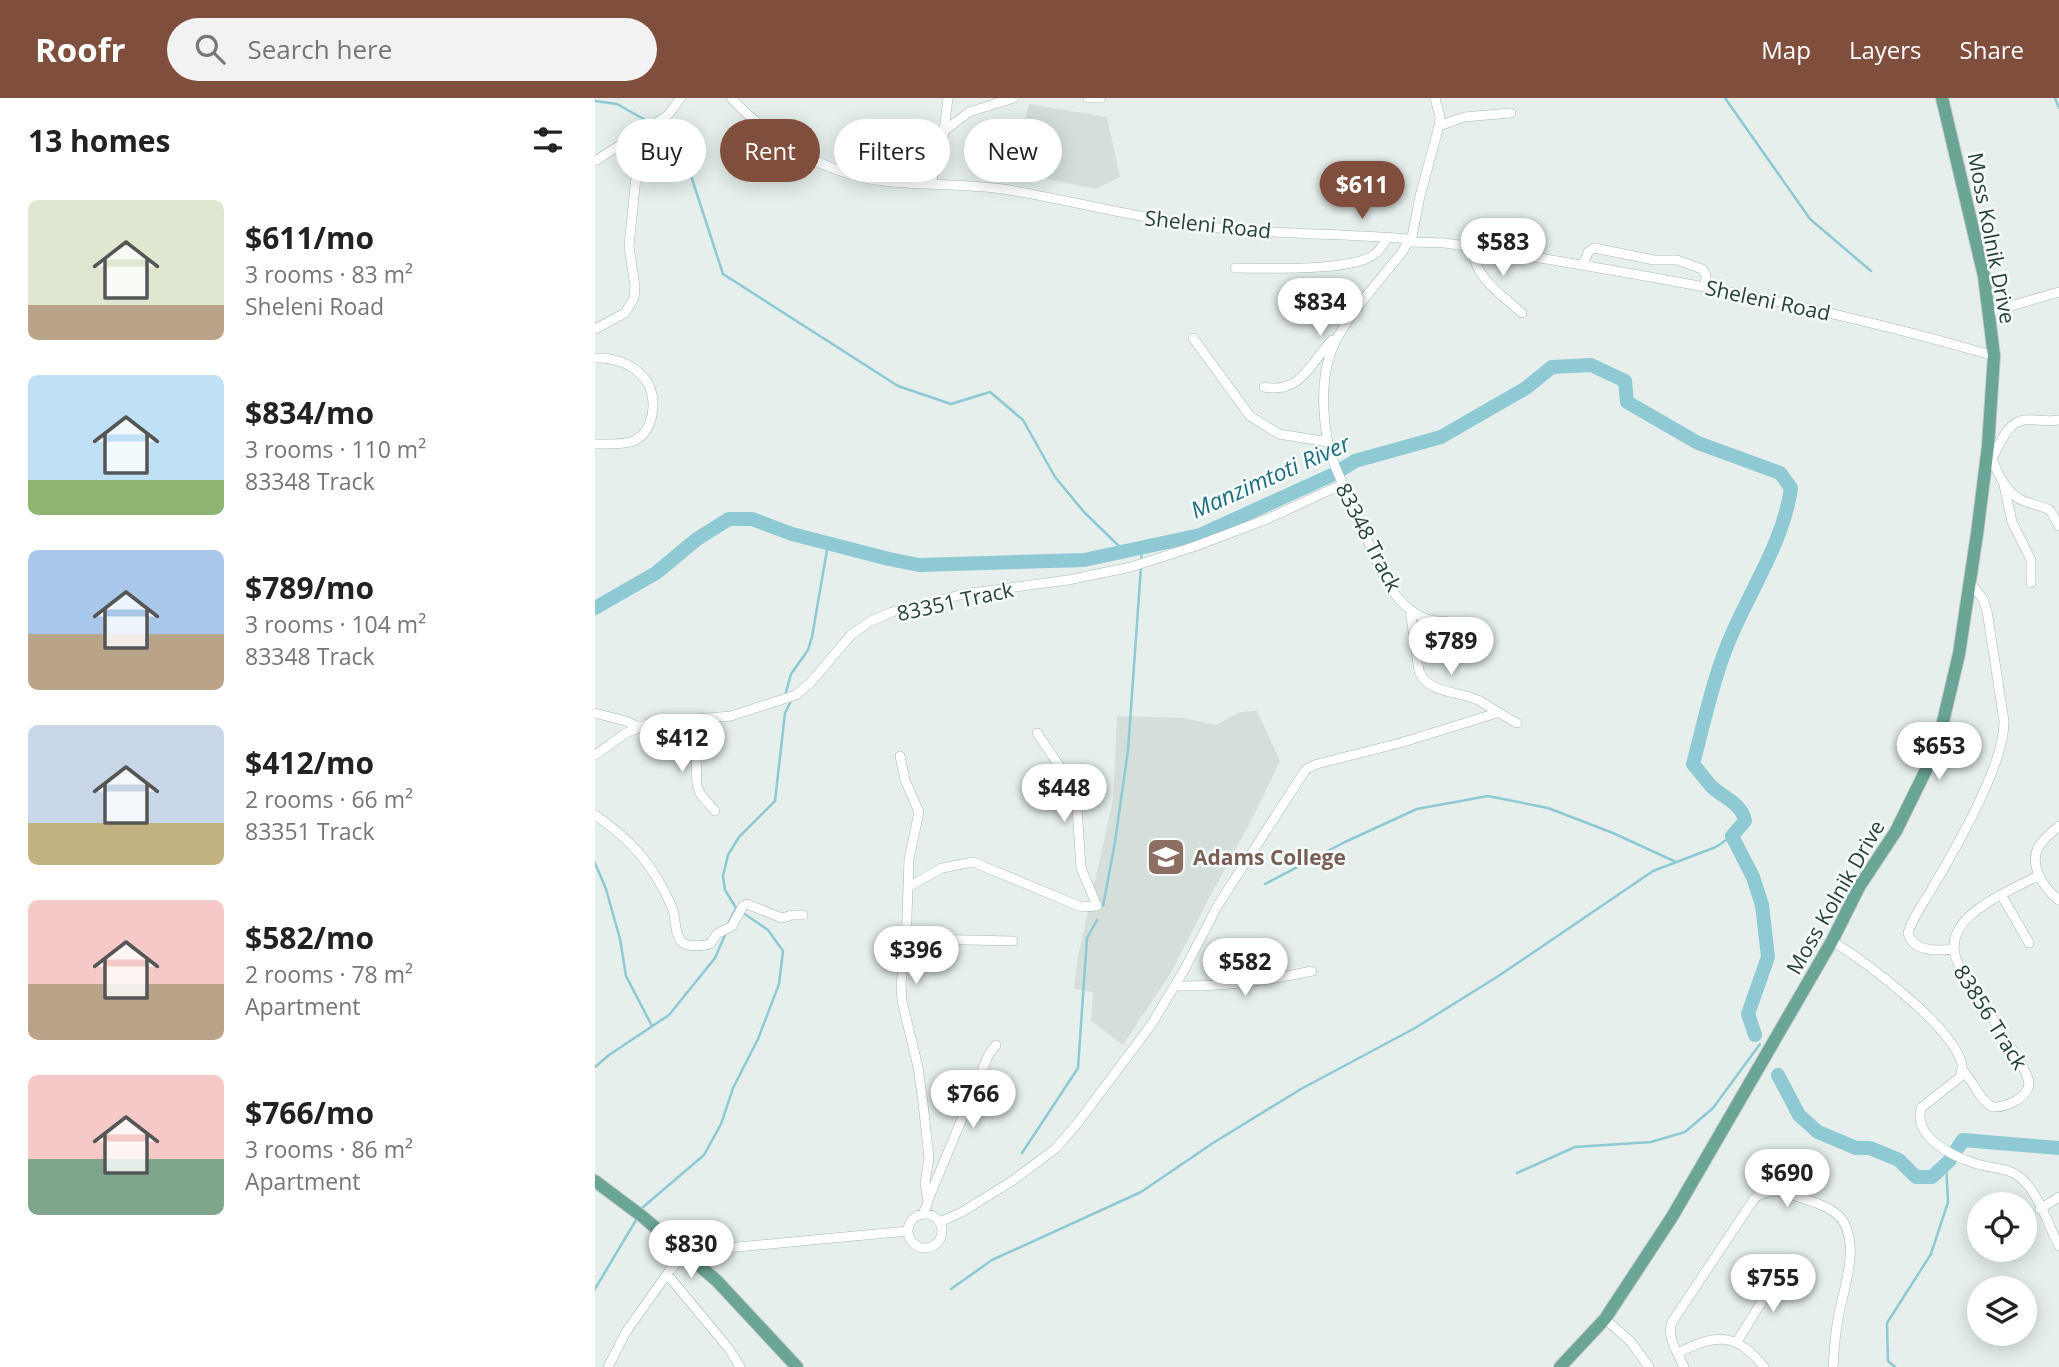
<!DOCTYPE html>
<meta charset="utf-8">
<style>
:root{--surface:#fff;--page:#f2f2f2;--text:#222;--muted:#767676;--accent:#804e3d}
body{margin:0;font-family:"Open Sans",sans-serif;background:var(--page);color:var(--text);height:100vh;display:flex;flex-direction:column;font-size:26px;white-space:nowrap}
*{box-sizing:border-box;margin:0}
p{font-size:23px;color:var(--muted)}
.icon{flex:none;width:38px;height:38px;fill:none;stroke:currentColor;stroke-width:2;stroke-linecap:round;stroke-linejoin:round}
.map{position:relative;flex:1;overflow:hidden}
.side{display:flex;flex-direction:column;background:var(--surface);width:595px}
.side>*{flex:none}
.guide{position:absolute;left:21px;top:21px;width:665px;height:63px;display:flex;gap:14px}
.fabs{position:absolute;left:1372px;top:1094px;display:grid;gap:14px}
.fabs a{display:grid;place-items:center;width:70px;height:70px;border-radius:50%;background:var(--surface);box-shadow:0 4px 18px #0003;font-size:35px}
.price{position:absolute;translate:-50% -60px;padding:0 16px;border-radius:24px;background:#fff;color:#222;font-size:23px;line-height:46px;filter:drop-shadow(0 2px 4px #0008)}
.price::after{content:'';position:absolute;left:50%;top:42px;width:21px;height:16px;margin-left:-10px;background:inherit;clip-path:polygon(0 0,100% 0,50% 100%)}
.price.current{background:var(--accent);color:#fff}
ul{padding:0;list-style:none}
li{display:flex;align-items:center;gap:21px;height:175px;padding:0 28px}
li span{display:grid;place-items:center;flex:none;width:196px;height:140px;border-radius:10px;color:#555}
li>.icon{margin-inline-start:auto}
span .icon{width:84px;height:84px;fill:#fffc;stroke-width:1}
li b{font-size:30px}
h2{display:flex;justify-content:space-between;align-items:center;height:84px;padding:0 28px;font-size:30px}
.tag{padding:0 24px;border-radius:32px;background:var(--surface);box-shadow:0 4px 18px #0003;font-size:24px;line-height:63px}
.tag.current{background:var(--accent);color:#fff}
header{display:flex;align-items:center;gap:42px;box-sizing:border-box;height:98px;padding:0 35px;background:var(--accent);color:#fff}
header strong{font-size:33px}
nav{display:flex;gap:38px;margin-inline-start:auto;font-size:24px}
.search{width:490px;height:63px;background:var(--page);display:flex;align-items:center;gap:18px;box-sizing:border-box;padding:0 24px;border-radius:38px;color:var(--muted);font-size:26px}
main{display:flex;flex:1;min-height:0}
.map>svg:first-child{display:block}
.built{fill:#d4dfda}
.lines{fill:none;stroke-linecap:round;stroke-linejoin:round}
.stream{stroke:#8ec9d4;stroke-width:2.5}
.river{stroke:#8ec9d4;stroke-width:14}
.minor-casing{stroke:#a8b8b2;stroke-width:10}
.major-casing{stroke:#c2cac8;stroke-width:14}
.minor{stroke:#fff;stroke-width:9}
.major{stroke:#6aa596;stroke-width:12}
.labels{text-anchor:middle;dominant-baseline:central;stroke-width:5;stroke-linejoin:round;paint-order:stroke}
.street-label{font-size:21px;fill:#24423a;stroke:#f7fbf9}
.education-label{font-size:21px;font-weight:bold;fill:#785e54;stroke:#f7fbf9;text-anchor:start}
.water-label{font-size:23px;font-style:italic;fill:#1c6f80;stroke:#f7fbf9}
</style>
<header>
<strong>Roofr</strong>
<div class="search"><svg class="icon" aria-label="search" viewBox="0 0 24 24"><circle cx="10" cy="10" r="6"/><path d="M15 15l6 6"/></svg>Search here</div>
<nav><a>Map</a><a>Layers</a><a>Share</a></nav>
</header>
<main>
<section class="side">
<h2>13 homes<svg class="icon" aria-label="filters" viewBox="0 0 24 24"><path d="M4 7h16M4 17h16"/><circle cx="9" cy="7" r="2"/><circle cx="15" cy="17" r="2"/></svg></h2>
<ul>
<li><span style="background:linear-gradient(#dfe7d0 75%,#b9a48a 0)"><svg class="icon" aria-label="home" viewBox="0 0 24 24"><path d="M3 11l9-7 9 7M6 9v11h12V9"/></svg></span><div><b>$611/mo</b><p>3 rooms · 83 m²</p><p>Sheleni Road</p></div></li>
<li><span style="background:linear-gradient(#bfe0f5 75%,#8fb573 0)"><svg class="icon" aria-label="home" viewBox="0 0 24 24"><path d="M3 11l9-7 9 7M6 9v11h12V9"/></svg></span><div><b>$834/mo</b><p>3 rooms · 110 m²</p><p>83348 Track</p></div></li>
<li><span style="background:linear-gradient(#a9c7e8 60%,#b9a48a 0)"><svg class="icon" aria-label="home" viewBox="0 0 24 24"><path d="M3 11l9-7 9 7M6 9v11h12V9"/></svg></span><div><b>$789/mo</b><p>3 rooms · 104 m²</p><p>83348 Track</p></div></li>
<li><span style="background:linear-gradient(#c9d6e8 70%,#c2b280 0)"><svg class="icon" aria-label="home" viewBox="0 0 24 24"><path d="M3 11l9-7 9 7M6 9v11h12V9"/></svg></span><div><b>$412/mo</b><p>2 rooms · 66 m²</p><p>83351 Track</p></div></li>
<li><span style="background:linear-gradient(#f6c9c9 60%,#b9a48a 0)"><svg class="icon" aria-label="home" viewBox="0 0 24 24"><path d="M3 11l9-7 9 7M6 9v11h12V9"/></svg></span><div><b>$582/mo</b><p>2 rooms · 78 m²</p><p>Apartment</p></div></li>
<li><span style="background:linear-gradient(#f6c9c9 60%,#7fa58c 0)"><svg class="icon" aria-label="home" viewBox="0 0 24 24"><path d="M3 11l9-7 9 7M6 9v11h12V9"/></svg></span><div><b>$766/mo</b><p>3 rooms · 86 m²</p><p>Apartment</p></div></li>
</ul>
</section>
<div class="map">
<svg width="1464" height="1269" viewBox="0 0 1464 1269">
<rect width="100%" height="100%" fill="#e6efeb"/>
<path class="built" d="M434,6L512,19L525,79L500,91L418,74Z
M662,613L685,663L659,717L613,802L576,875L528,947L496,923L498,894L479,891L483,858L518,702L522,618L589,620L621,627L645,614Z"/>
<g class="lines">
<path class="stream" d="M1130,0L1215,121L1276,173
M1460,0L1464,10
M0,3L22,6L84,41L128,176L303,288L356,306L395,294L428,322L460,379L489,414L529,453
M546,463L547,449
M191,594L196,576L213,552L217,539L233,446
M0,765L11,791L25,841L31,878L57,928
M670,786L750,744L822,711L893,698L953,710L1018,735L1081,764
M508,808L520,744L533,652L546,469
M133,826L141,810L130,792L128,778L133,757L144,739L180,703L190,615L196,603
M0,969L14,957L74,917L120,860L130,837
M427,1055L483,970L492,840L502,822
M922,1075L980,1049L1056,1044L1090,1034L1118,1010L1165,946
M47,1110L109,1057L126,1026L138,990L163,941L184,886L188,853L173,832L141,810
M0,1191L41,1122
M356,1191L397,1162L546,1094L618,1045L706,991L820,930L905,877L1058,773L1121,749L1137,738
M1300,1269L1293,1263L1292,1225L1336,1156L1353,1104L1351,1065"/>
<path class="river" d="M0,510L61,475L102,441L134,421H157L197,436L294,461L324,467L489,462L605,437L739,376L760,363L846,339L931,290L957,269L996,267L1030,283L1032,304L1103,345L1185,375L1196,390C1188,448 1150,499 1130,553C1116,589 1108,629 1098,666C1104,673 1110,681 1116,688C1128,700 1147,705 1150,723L1137,738L1158,779L1167,807L1173,859L1153,916L1160,937
M1183,977L1204,1017L1223,1034L1261,1050H1275L1304,1062L1321,1079H1337L1354,1063L1368,1042L1464,1050"/>
<g class="minor-casing">
<path id="minor" d="M136,0C176,42 228,75 287,83C329,88 372,85 414,92C479,103 542,120 607,128C676,137 745,135 814,141L816,144L850,145L877,149C1052,177 1228,207 1399,258
M493,0H506
M844,28L869,19L916,15
M349,33L374,14L419,0
M0,63L72,18L86,0
M336,85L348,40L353,0
M814,141L808,153C784,184 742,227 733,263C726,290 728,326 735,353C740,373 750,389 758,407C777,447 795,527 851,523
M816,144L825,98L844,28L845,19L840,0
M877,149C880,181 905,195 927,215
M988,167L993,154L999,150L1059,162H1082L1107,171L1111,177L1110,189
M640,170C671,170 757,174 780,156C785,152 789,145 793,139
M1395,214L1464,194
M0,231L30,215L39,200L40,189L34,148L41,79L38,40
M598,240L655,318L684,336L733,344
M0,260C34,259 64,281 57,317C55,328 49,338 39,343C27,347 12,346 0,346
M669,289C707,296 715,265 737,242
M1393,350C1399,366 1407,390 1423,400C1432,406 1445,407 1455,412L1464,428
M1397,361C1404,348 1412,324 1429,322C1441,321 1452,324 1464,322
M1409,387L1417,424L1436,462V485
M815,512L824,573C833,596 864,593 883,602C896,609 908,618 922,625
M0,615L31,623L45,630
M86,623L90,639L101,657L102,688L106,697L120,713
M0,657L31,635L55,625L136,618L201,597L216,584L256,537L274,524L297,514L369,496L473,482L536,469L601,448L672,421L748,386
M305,658L310,682L324,714L314,761L311,846L306,885L307,903L323,969L328,1005L334,1060L330,1085L333,1104L328,1116
M0,717C38,743 58,767 77,809C81,818 79,839 88,845C94,849 109,848 115,846L122,836L137,828L148,808L152,806L187,820L197,817H208
M1464,728C1457,734 1449,740 1444,748C1433,766 1449,791 1464,802
M315,788L347,770L378,764L486,809L502,808L486,770L482,709L467,672L442,635
M1407,798L1434,845
M1237,843C1271,864 1353,925 1366,963C1368,968 1367,974 1365,979L1326,1010C1318,1040 1359,1059 1382,1066C1398,1071 1414,1069 1427,1081C1445,1098 1453,1127 1464,1148
M1358,851C1343,853 1318,854 1313,835C1318,818 1331,802 1339,787C1361,750 1410,666 1409,623L1392,513L1388,501L1375,484
M310,857L330,841L418,843
M580,888C627,889 671,883 717,873
M1367,972C1379,983 1383,1000 1397,1009C1408,1010 1429,1002 1433,990C1436,982 1430,974 1427,967L1364,867C1339,820 1413,795 1444,777
M333,1102L394,956L401,947
M1445,1111L1464,1099
M313 1133a17 17 0 1 1 34 0a17 17 0 1 1-34 0Z
M345,1124L367,1114L417,1083L460,1051L481,1027L556,927L588,874L623,807L711,671L722,666L805,645L902,615
M1010,1221L1036,1244L1054,1269
M1141,1245L1188,1170
M1083,1255C1120,1236 1141,1233 1169,1269
M13,1269L31,1234L72,1176
M145,1269L134,1251L72,1176L90,1154L313,1133
M1089,1269C1083,1255 1071,1239 1077,1224L1159,1101C1173,1089 1188,1093 1204,1099C1217,1104 1232,1107 1243,1117C1268,1143 1248,1191 1243,1221C1240,1237 1239,1253 1238,1269"/>
</g>
<g class="major-casing">
<path id="major" d="M0,1083L48,1119L122,1183L202,1269
M965,1269L1010,1221L1077,1119L1237,843L1264,789L1301,733L1330,674L1347,628L1364,556L1382,436L1393,348L1399,258L1389,178L1347,0"/>
</g>
<use href="#minor" class="minor"/>
<use href="#major" class="major"/>
</g>
<defs>
<g id="school-square" transform="scale(2.0125)"><rect x="-9" y="-9" width="18" height="18" rx="4" fill="#8d6e63" stroke="#f7fbf9"/><path d="M0-5L7-2L0 1L-7-2ZM-4 1L0 2.5L4 1V4Q0 6-4 4Z" fill="#fff"/></g>
</defs>
<g fill-rule="evenodd">
<use href="#school-square" x="571" y="759"/>
</g>
<g class="labels">
<g class="street-label">
<text transform="translate(613 126) rotate(6)">Sheleni Road</text>
<text transform="translate(1397 140) rotate(79)">Moss Kolnik Drive</text>
<text transform="translate(1173 202) rotate(12)">Sheleni Road</text>
<text transform="translate(774 439) rotate(63)">83348 Track</text>
<text transform="translate(360 503) rotate(-12)">83351 Track</text>
<text transform="translate(1240 799) rotate(-60)">Moss Kolnik Drive</text>
<text transform="translate(1396 919) rotate(58)">83856 Track</text>
</g>
<g class="education-label">
<text x="598" y="759">Adams College</text>
</g>
<g class="water-label">
<text transform="translate(675 378) rotate(-24)">Manzimtoti River</text>
</g>
</g>
</svg>
<div class="fabs">
<a><svg class="icon" aria-label="locate" viewBox="0 0 24 24"><circle cx="12" cy="12" r="6"/><path d="M12 2v4M12 18v4M2 12h4M18 12h4"/></svg></a>
<a><svg class="icon" aria-label="layers" viewBox="0 0 24 24"><path d="M12 4l9 5-9 5-9-5zM3 14l9 5 9-5"/></svg></a>
</div>
<b class="price current" style="left:767px;top:123px">$611</b>
<b class="price" style="left:908px;top:180px">$583</b>
<b class="price" style="left:725px;top:240px">$834</b>
<b class="price" style="left:856px;top:579px">$789</b>
<b class="price" style="left:87px;top:676px">$412</b>
<b class="price" style="left:1344px;top:684px">$653</b>
<b class="price" style="left:469px;top:726px">$448</b>
<b class="price" style="left:321px;top:888px">$396</b>
<b class="price" style="left:650px;top:900px">$582</b>
<b class="price" style="left:378px;top:1032px">$766</b>
<b class="price" style="left:1192px;top:1111px">$690</b>
<b class="price" style="left:96px;top:1182px">$830</b>
<b class="price" style="left:1178px;top:1216px">$755</b>
<div class="guide">
<a class="tag">Buy</a>
<a class="tag current">Rent</a>
<a class="tag">Filters</a>
<a class="tag">New</a>
</div>
</div>
</main>
